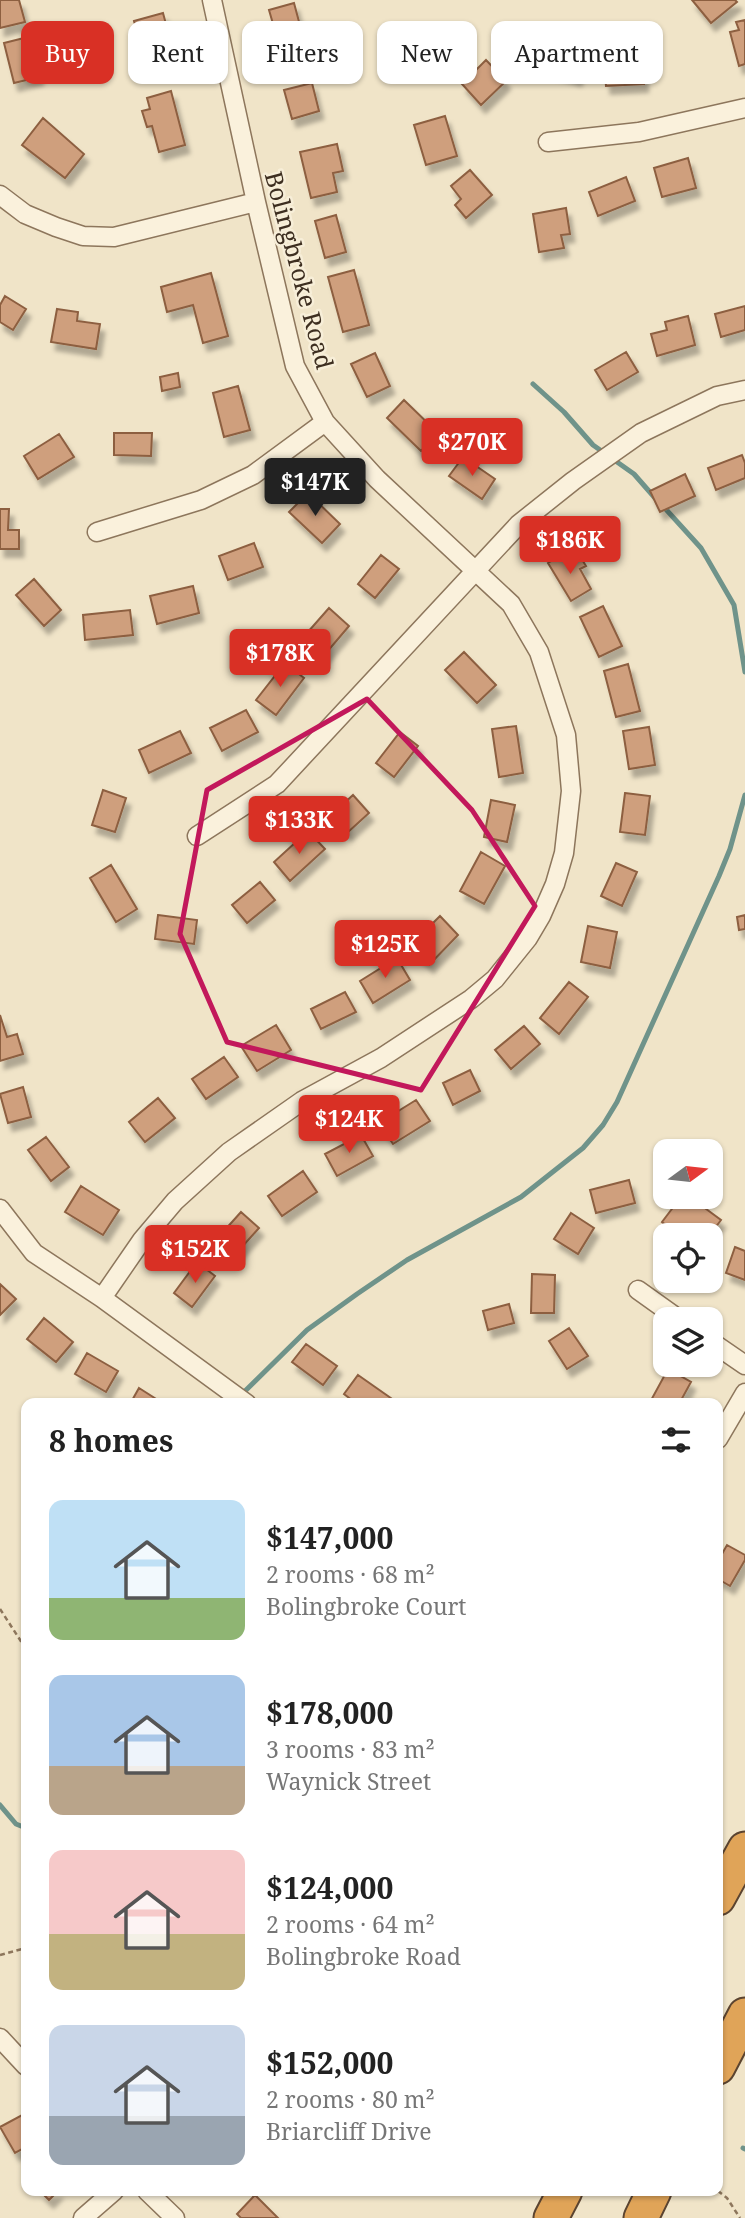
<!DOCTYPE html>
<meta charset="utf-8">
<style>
:root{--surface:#fff;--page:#f6f6f6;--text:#222;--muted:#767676;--accent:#d93025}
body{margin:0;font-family:"Noto Serif",serif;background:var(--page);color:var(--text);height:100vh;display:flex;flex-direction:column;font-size:26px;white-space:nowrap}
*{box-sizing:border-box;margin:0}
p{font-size:23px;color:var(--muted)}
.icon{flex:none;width:38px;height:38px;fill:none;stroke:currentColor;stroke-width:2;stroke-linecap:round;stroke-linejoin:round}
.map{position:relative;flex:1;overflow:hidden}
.drawer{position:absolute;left:21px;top:1398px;width:702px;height:798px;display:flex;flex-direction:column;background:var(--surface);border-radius:14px;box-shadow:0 2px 5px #0004}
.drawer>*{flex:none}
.banner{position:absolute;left:21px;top:21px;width:704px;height:63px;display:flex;gap:14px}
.needle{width:46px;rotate:75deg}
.tools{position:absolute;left:653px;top:1139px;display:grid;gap:14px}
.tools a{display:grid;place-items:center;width:70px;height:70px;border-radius:14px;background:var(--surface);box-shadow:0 2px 5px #0004;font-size:35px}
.price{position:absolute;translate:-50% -60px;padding:0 16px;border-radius:7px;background:var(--accent);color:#fff;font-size:23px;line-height:46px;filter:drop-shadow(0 2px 4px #0008)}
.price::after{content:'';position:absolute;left:50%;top:42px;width:21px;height:16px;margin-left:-10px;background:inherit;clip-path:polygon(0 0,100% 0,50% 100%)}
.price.current{background:#222;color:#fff}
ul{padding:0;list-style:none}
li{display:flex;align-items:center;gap:21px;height:175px;padding:0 28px}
li span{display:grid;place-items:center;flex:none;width:196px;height:140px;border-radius:14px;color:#555}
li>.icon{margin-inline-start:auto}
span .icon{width:84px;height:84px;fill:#fffc;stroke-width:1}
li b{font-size:30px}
h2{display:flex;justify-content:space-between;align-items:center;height:84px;padding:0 28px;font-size:30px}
.tag{padding:0 24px;border-radius:14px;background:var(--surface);box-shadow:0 2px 5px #0004;font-size:24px;line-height:63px}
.tag.current{background:var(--accent);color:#fff}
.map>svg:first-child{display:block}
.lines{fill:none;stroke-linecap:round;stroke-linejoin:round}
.stream{stroke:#6f938a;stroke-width:5}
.building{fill:#cf9f7d;stroke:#8d5f41;stroke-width:2;filter:url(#shadow)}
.street-casing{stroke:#8d765c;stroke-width:21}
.highway-casing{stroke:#5b4430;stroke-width:37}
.path{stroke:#8d765c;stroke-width:2.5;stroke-dasharray:5 3.5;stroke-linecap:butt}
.street{stroke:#faf1dc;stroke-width:18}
.highway{stroke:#e0a458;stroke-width:33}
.marked{fill:none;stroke:#c2185b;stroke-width:5;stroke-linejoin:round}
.labels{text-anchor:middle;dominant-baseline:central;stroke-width:5;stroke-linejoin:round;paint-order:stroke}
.street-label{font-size:24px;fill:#3d2e20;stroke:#f7eed8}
</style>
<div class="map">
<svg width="745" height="2218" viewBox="0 0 745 2218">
<defs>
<filter id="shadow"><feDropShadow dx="4.5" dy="8" stdDeviation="2" flood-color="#0004"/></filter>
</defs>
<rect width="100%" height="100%" fill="#f0e4c8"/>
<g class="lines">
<path class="stream" d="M533,384L564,412L593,445L634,474L655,498
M662,505L701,548L734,605L745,672
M241,1395L307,1330L357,1294L407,1260L521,1197L583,1148L603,1125L617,1102L719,876L730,849L745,795
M0,1805L16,1824L26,1828
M743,2148L745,2149
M253,2202L257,2191"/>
</g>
<path class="building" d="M0,0H19L25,22L0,28Z
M692,0H735L737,2L711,23Z
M294,3L306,48L282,55L269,10Z
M163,13L174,54L144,61L134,21Z
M745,20V64L739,66L730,32L739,30L736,22Z
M36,35L39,46L32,48L39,77L14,83L4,43Z
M555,44L585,53L577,78L547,69Z
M642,57L644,84L606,86L604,60Z
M486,60L506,81L481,105L462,84Z
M312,83L319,111L292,119L284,90Z
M171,91L185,145L159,152L152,126L147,127L142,111L150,109L147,98Z
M445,116L457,156L426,165L414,125Z
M43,118L84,154L65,178L22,145Z
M337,144L343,171L333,173L337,192L311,198L300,152Z
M688,158L696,188L662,197L654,168Z
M470,170L492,195L466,218L455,205L461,199L451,186Z
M626,177L635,201L598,216L589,192Z
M566,208L570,234L561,235L564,248L539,252L533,214Z
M336,215L346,252L325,258L315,221Z
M354,270L369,325L343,332L328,277Z
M211,273L228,336L203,343L193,305L167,312L161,287Z
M5,296L26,309L13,330L0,322V305Z
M745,306V330L721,337L715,314Z
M57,309L78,312L77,321L100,324L96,349L51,342Z
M688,316L695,345L657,356L651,334L667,330L665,322Z
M626,352L638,372L607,390L595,370Z
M375,353L390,386L367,397L351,364Z
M178,373L180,387L162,391L160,377Z
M238,386L250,430L224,437L213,393Z
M404,400L438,433L421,451L387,418Z
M114,433H152L151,456L114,455Z
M59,434L74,457L38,479L24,456Z
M742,455L745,463V478L716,490L708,468Z
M463,457L495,479L482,499L449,476Z
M685,474L695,496L660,512L650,491Z
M308,493L340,524L322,543L289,512Z
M0,509H9L8,530H19V549H0Z
M254,543L263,567L228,580L219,556Z
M566,552L573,563L581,558L586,566L580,569L591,589L571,601L548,563Z
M381,555L399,569L375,598L358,584Z
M34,579L61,610L44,626L16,595Z
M193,586L199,613L157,624L150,596Z
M603,606L622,646L599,657L580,617Z
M329,608L349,626L321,659L300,641Z
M130,610L133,635L85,640L83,615Z
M464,652L496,685L477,703L445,670Z
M285,663L304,678L276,715L256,700Z
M628,664L640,711L616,717L604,671Z
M246,710L258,732L222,751L210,728Z
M516,726L523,773L499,777L492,729Z
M649,727L655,765L629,769L623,731Z
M180,731L191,753L149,773L139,750Z
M400,732L418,746L394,777L376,763Z
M103,790L126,798L115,832L92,825Z
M625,793L650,796L645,835L620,832Z
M353,795L369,813L347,833L331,815Z
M491,800L515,805L507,842L484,837Z
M308,831L325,849L290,881L274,862Z
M481,852L505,866L484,904L460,891Z
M616,863L637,872L622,906L601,896Z
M111,865L137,909L116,922L90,878Z
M260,882L275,900L247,923L232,905Z
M158,915L197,920L194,944L155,939Z
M745,915V929L739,930L737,917Z
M440,916L458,935L429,965L410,946Z
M588,926L617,932L610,968L581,962Z
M397,958L410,980L373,1003L360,981Z
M569,982L588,997L559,1034L540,1018Z
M345,992L356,1012L321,1029L311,1009Z
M0,1015L7,1037L17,1034L23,1054L0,1061Z
M276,1025L291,1050L257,1071L241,1046Z
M524,1026L540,1044L511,1069L495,1050Z
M224,1057L238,1077L206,1099L192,1079Z
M470,1070L480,1091L453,1105L443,1083Z
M23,1087L31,1117L8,1123L0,1094Z
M158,1098L175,1118L145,1142L129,1122Z
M416,1100L430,1121L393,1144L379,1123Z
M361,1135L373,1156L337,1176L325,1154Z
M46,1137L69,1167L51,1181L28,1150Z
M303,1171L317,1192L282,1216L268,1196Z
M629,1180L635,1203L596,1213L590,1190Z
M81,1186L119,1210L103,1235L65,1212Z
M681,1197H701L698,1203L721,1220L709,1236H680L662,1222Z
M241,1212L259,1228L233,1257L215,1241Z
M571,1213L594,1228L578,1254L554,1239Z
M735,1247L745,1251V1280L726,1273Z
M197,1262L215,1276L192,1307L174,1293Z
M532,1274L555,1275L554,1313H531Z
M0,1284L16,1299L0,1315Z
M509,1304L514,1323L488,1330L483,1311Z
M44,1318L73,1342L56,1362L27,1339Z
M569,1328L588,1356L567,1369L549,1341Z
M306,1344L337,1366L323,1385L292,1362Z
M87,1353L118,1371L106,1392L75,1374Z
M668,1369L691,1382L679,1404H649Z
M358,1375L395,1401L393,1404H357L344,1394Z
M139,1388L164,1404H130Z
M727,1545L745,1555V1560L730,1586L718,1579V1561Z
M24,2114L26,2117V2147L15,2153L0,2127Z
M40,2191H58L49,2200Z
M255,2195L278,2218H241L237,2214Z"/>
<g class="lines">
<g class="street-casing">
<path id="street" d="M548,142L639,132L745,108
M0,195L25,214L56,227L83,236L114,237L256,202
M97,532L201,500L253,475L325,422
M197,836L277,784L519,524L573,481L641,433L717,396L745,390
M0,1209L34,1253L102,1298L247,1404
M638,1290L680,1320
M102,1298L142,1240L175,1201L229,1152L302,1101L381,1058L471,999L495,979L528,938L541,916L555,884L564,853L571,791L566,735L539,652L511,604L377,479L325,422L295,366L256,202L212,0
M710,1341L745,1365
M718,1439L745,1393
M0,2038L26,2066
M147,2191L175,2218
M83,2218L114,2191"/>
</g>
<g class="highway-casing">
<path id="highway" d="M718,1898L745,1849
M718,2067L745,2015
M551,2218L565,2191
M641,2218L654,2191"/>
</g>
<path class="path" d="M0,1609L26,1649
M0,1955L26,1948
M718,2191L727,2198L740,2218"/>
<use href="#street" class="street"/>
<use href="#highway" class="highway"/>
</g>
<path class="marked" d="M367,699L472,810L535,906L421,1090L227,1042L180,934L207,790Z"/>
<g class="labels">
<g class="street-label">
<text transform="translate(300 270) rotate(75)">Bolingbroke Road</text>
</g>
</g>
</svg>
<div class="tools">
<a><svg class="needle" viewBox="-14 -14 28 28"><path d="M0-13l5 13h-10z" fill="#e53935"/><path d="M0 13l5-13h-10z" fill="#767676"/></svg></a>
<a><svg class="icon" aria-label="locate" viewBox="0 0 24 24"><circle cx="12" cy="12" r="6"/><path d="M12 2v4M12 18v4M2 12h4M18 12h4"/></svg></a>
<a><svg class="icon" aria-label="layers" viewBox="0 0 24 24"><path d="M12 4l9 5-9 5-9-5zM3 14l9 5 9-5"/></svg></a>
</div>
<b class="price" style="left:472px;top:478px">$270K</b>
<b class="price current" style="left:315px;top:518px">$147K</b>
<b class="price" style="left:570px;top:576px">$186K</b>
<b class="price" style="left:280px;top:689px">$178K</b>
<b class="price" style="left:299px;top:856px">$133K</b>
<b class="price" style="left:385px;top:980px">$125K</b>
<b class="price" style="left:349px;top:1155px">$124K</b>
<b class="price" style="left:195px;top:1285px">$152K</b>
<div class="banner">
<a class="tag current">Buy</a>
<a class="tag">Rent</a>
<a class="tag">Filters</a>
<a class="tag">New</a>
<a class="tag">Apartment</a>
</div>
<section class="drawer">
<h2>8 homes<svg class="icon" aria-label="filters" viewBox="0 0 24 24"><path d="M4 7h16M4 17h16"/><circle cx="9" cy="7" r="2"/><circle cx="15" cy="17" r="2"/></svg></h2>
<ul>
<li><span style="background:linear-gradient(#bfe0f5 70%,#8fb573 0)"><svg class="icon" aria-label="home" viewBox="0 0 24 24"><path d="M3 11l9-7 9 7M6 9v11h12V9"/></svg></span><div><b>$147,000</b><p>2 rooms · 68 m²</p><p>Bolingbroke Court</p></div></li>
<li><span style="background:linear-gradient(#a9c7e8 65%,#b9a48a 0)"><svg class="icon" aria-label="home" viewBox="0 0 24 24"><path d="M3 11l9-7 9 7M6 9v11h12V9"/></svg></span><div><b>$178,000</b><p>3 rooms · 83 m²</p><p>Waynick Street</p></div></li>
<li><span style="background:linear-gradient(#f6c9c9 60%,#c2b280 0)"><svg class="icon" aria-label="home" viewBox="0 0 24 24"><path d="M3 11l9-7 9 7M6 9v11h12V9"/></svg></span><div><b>$124,000</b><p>2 rooms · 64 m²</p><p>Bolingbroke Road</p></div></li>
<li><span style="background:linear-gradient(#c9d6e8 65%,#9aa5b1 0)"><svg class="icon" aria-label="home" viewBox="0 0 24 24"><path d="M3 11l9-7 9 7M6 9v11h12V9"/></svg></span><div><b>$152,000</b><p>2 rooms · 80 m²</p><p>Briarcliff Drive</p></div></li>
</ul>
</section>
</div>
